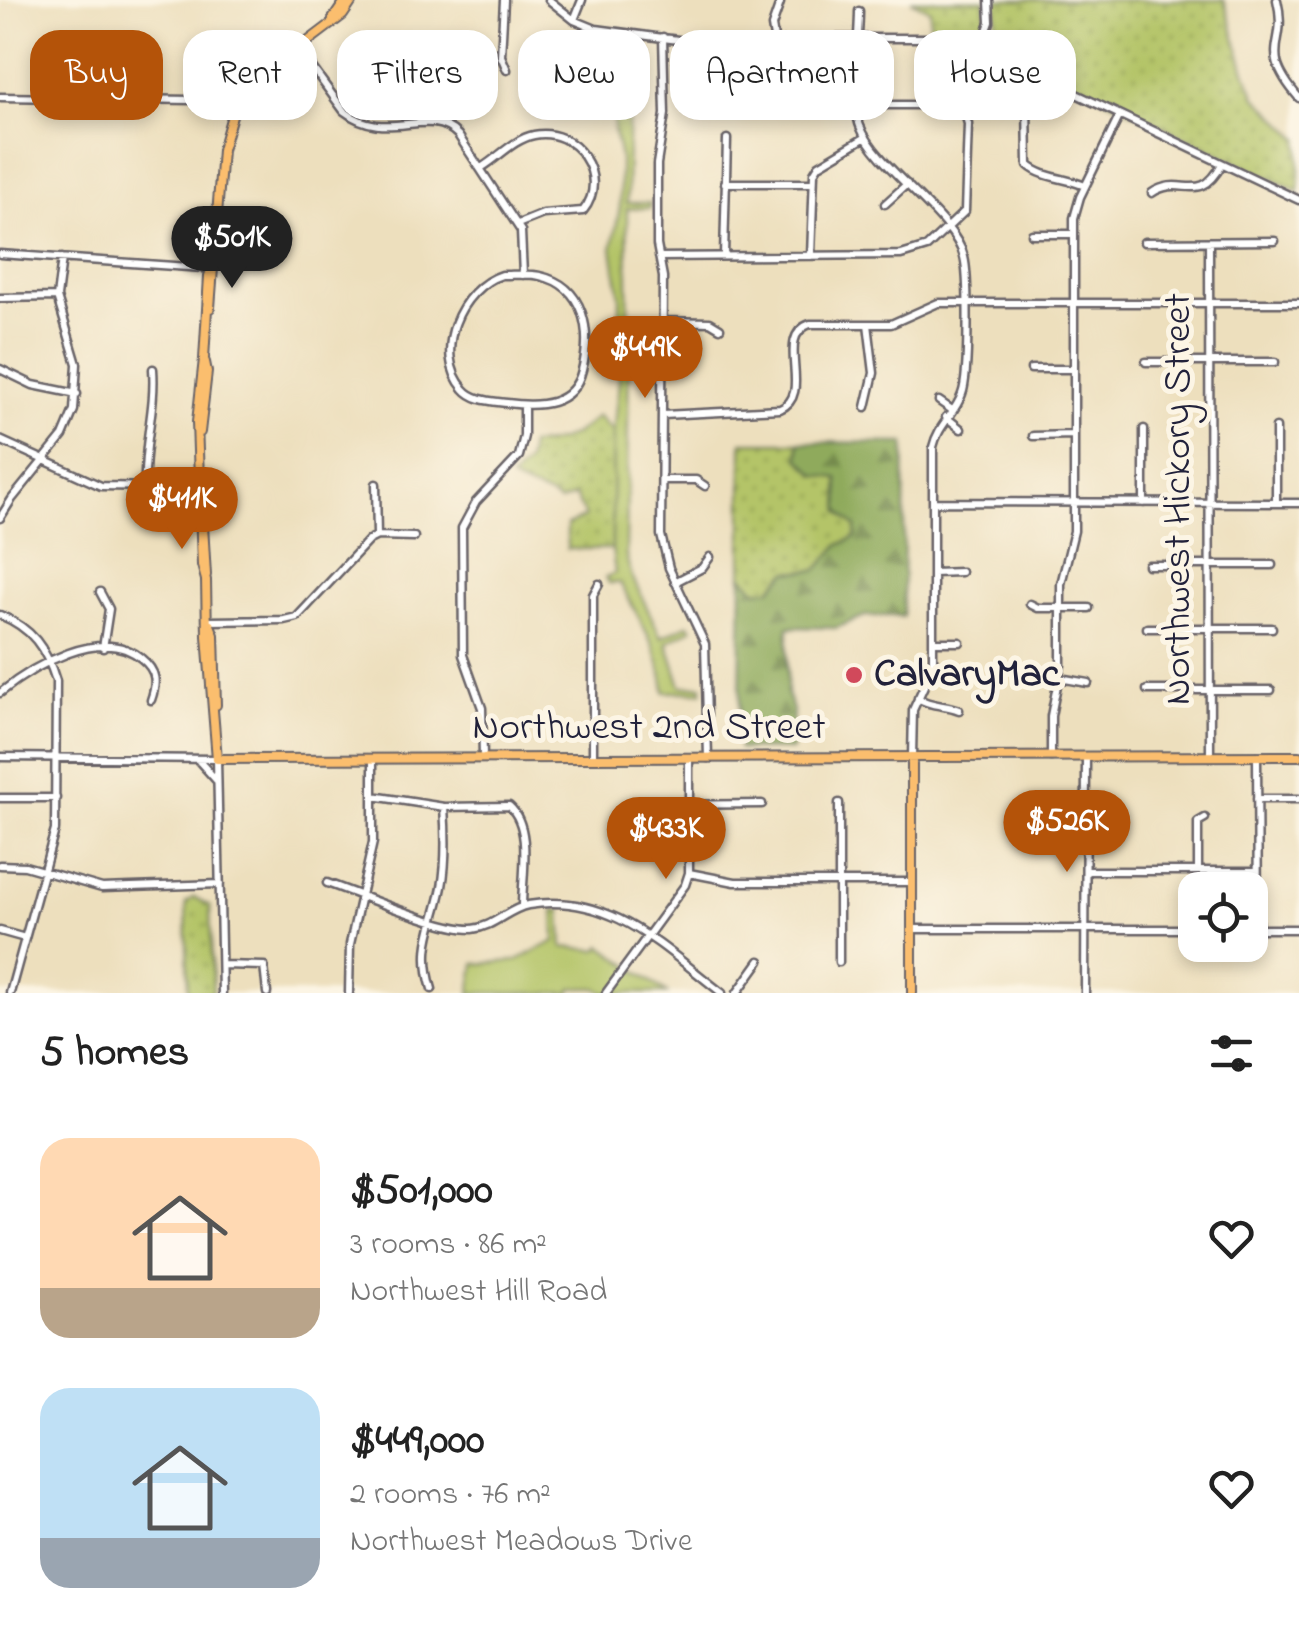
<!DOCTYPE html>
<meta charset="utf-8">
<style>
:root{--surface:#fff;--page:#f2f2f2;--text:#222;--muted:#767676;--accent:#b45309}
body{margin:0;font-family:"Indie Flower",sans-serif;background:var(--page);color:var(--text);height:100vh;display:flex;flex-direction:column;font-size:38px;white-space:nowrap}
*{box-sizing:border-box;margin:0}
p{font-size:32px;color:var(--muted)}
.icon{flex:none;width:55px;height:55px;fill:none;stroke:currentColor;stroke-width:2;stroke-linecap:round;stroke-linejoin:round}
.map{position:relative;height:993px;overflow:hidden}
.sheet{display:flex;flex-direction:column;background:var(--surface);flex:1}
.sheet>*{flex:none}
.banner{position:absolute;left:30px;top:30px;width:1240px;height:90px;display:flex;gap:20px}
.buttons{position:absolute;left:1178px;top:872px;display:grid;gap:20px}
.buttons a{display:grid;place-items:center;width:90px;height:90px;border-radius:20px;background:var(--surface);box-shadow:0 5px 15px #0003;font-size:50px}
.price{position:absolute;translate:-50% -85px;padding:0 22px;border-radius:35px;background:var(--accent);color:#fff;font-size:32px;line-height:65px;filter:drop-shadow(0 2px 5px #0008)}
.price::after{content:'';position:absolute;left:50%;top:60px;width:30px;height:22px;margin-left:-15px;background:inherit;clip-path:polygon(0 0,100% 0,50% 100%)}
.price.selected{background:#222;color:#fff}
ul{padding:0;list-style:none}
li{display:flex;align-items:center;gap:30px;height:250px;padding:0 40px}
li span{display:grid;place-items:center;flex:none;width:280px;height:200px;border-radius:30px;color:#555}
li>.icon{margin-inline-start:auto}
span .icon{width:120px;height:120px;fill:#fffc;stroke-width:1}
li b{font-size:42px}
h2{display:flex;justify-content:space-between;align-items:center;height:120px;padding:0 40px;font-size:42px}
.pill{padding:0 35px;border-radius:30px;background:var(--surface);box-shadow:0 5px 15px #0003;font-size:35px;line-height:90px}
.pill.selected{background:var(--accent);color:#fff}
.map>svg:first-child{display:block}
.grass{fill:url(#grass-dots);stroke:#6b7351;stroke-width:2.5}
.forest{fill:url(#forest-firs);stroke:#58664c;stroke-width:2.5}
.park{fill:#b4c467;stroke:#6b7351;stroke-width:2.5}
.lines{fill:none;stroke-linecap:round;stroke-linejoin:round}
.minor-casing{stroke:#696468;stroke-width:11}
.major-casing{stroke:#696468;stroke-width:12}
.minor{stroke:#fff;stroke-width:6}
.major{stroke:#fbbe6e;stroke-width:8}
.poi-dot{fill:#d1495b;stroke:#fcf5e5;stroke-width:4}
.labels{text-anchor:middle;dominant-baseline:central;stroke-width:10;stroke-linejoin:round;paint-order:stroke}
.street-label{font-size:40px;fill:#22223b;stroke:#fcf5e5}
.poi-label{font-size:40px;font-weight:bold;fill:#22223b;stroke:#fcf5e5;text-anchor:start}
</style>
<div class="map">
<svg width="1299" height="993" viewBox="0 0 1299 993">
<defs>
<pattern id="grass-dots" width="8" height="8" patternUnits="userSpaceOnUse" patternTransform="scale(2.5)"><rect width="8" height="8" fill="#b4c467"/><path d="M2 2h.1M6 6h.1" fill="none" stroke="#9aa85a" stroke-width="1.8" stroke-linecap="round"/></pattern>
<pattern id="forest-firs" width="22" height="20" patternUnits="userSpaceOnUse" patternTransform="scale(2.5)"><rect width="22" height="20" fill="#8faa5c"/><path d="M5 1l3.5 6h-7zM16 11l3.5 6h-7z" fill="#748a4d"/></pattern>
</defs>
<rect width="100%" height="100%" fill="#fcf5e5"/>
<filter id="ink" filterUnits="userSpaceOnUse"><feTurbulence type="fractalNoise" baseFrequency=".01" numOctaves="2"/><feDisplacementMap in="SourceGraphic" scale="20" xChannelSelector="R" yChannelSelector="G"/><feConvolveMatrix kernelMatrix="1 2 1 2 8 2 1 2 1" color-interpolation-filters="sRGB"/></filter>
<filter id="wash" filterUnits="userSpaceOnUse"><feTurbulence type="fractalNoise" baseFrequency=".0048" numOctaves="4" result="noise"/><feDisplacementMap in="SourceGraphic" scale="40" xChannelSelector="R" yChannelSelector="G"/><feGaussianBlur stdDeviation="2.25" result="paint"/><feColorMatrix in="noise" values="0 0 0 0 0 0 0 0 0 0 0 0 0 0 0 0 0 1.4 0 .05"/><feComposite in="paint" operator="in"/></filter>
<g filter="url(#wash)">
<rect width="100%" height="100%" fill="#eddfbd"/>
<path class="grass" d="M911,0H985L986,18L977,38L957,32L930,31V10Z
M997,0H1224L1245,71L1256,97L1299,138V192L989,43L996,24Z
M597,416L613,432L612,549H567V525L585,517L575,496L559,502C545,490 526,490 511,479L527,462L530,445C558,444 578,436 597,416Z
M742,442H799V458L838,478L840,512L857,527L856,537L839,545L817,570L787,572L770,589L757,590L742,576Z
M194,897L210,906L213,993H188L186,903Z"/>
<path class="forest" d="M468,36V109L453,121L439,114L423,115L421,67L411,62L409,37Z
M799,442L905,443L903,616H865L836,628L788,627L787,694L793,710L792,750L739,749L742,576L757,590L770,589L787,572L817,570L839,545L856,537V527L840,512L838,478L816,475L799,458Z"/>
<path class="park" d="M613,39L630,40L627,203H650V208L627,209L629,352L656,353V359L629,360L626,556L631,574L661,637L689,624L692,629L667,642L681,686H702V692H665C662,653 638,617 620,583H609L606,577L615,573L612,549L613,432L619,381L620,297L612,249L620,206V158L614,131Z
M554,910H561L563,947L598,950L602,946L667,993H605L596,988H572L570,993H470L475,964L515,961L555,941Z"/>
</g>
<g filter="url(#ink)">
<g class="lines">
<g class="minor-casing">
<path id="minor" d="M504,0L501,56L507,70
M549,0L574,20L596,29L708,44L747,45L818,38H947L965,41L1299,200
M1277,0C1289,47 1256,48 1299,98
M859,11C859,38 851,104 860,126C877,169 954,216 964,257C969,276 969,377 962,394C955,414 938,425 933,447V666L913,710L912,757
M574,20L582,0
M663,37L665,114L657,164V245L663,277L661,535L669,568L705,644L708,758
M981,47L990,22L989,0
M298,48L344,111C388,145 427,104 458,135L521,231L523,275
M780,74L772,26L780,3
M1037,74L1027,102L1028,165C1042,178 1067,178 1085,186
M0,97L191,100L209,102L232,111
M481,168C498,158 514,139 534,135C575,126 611,177 583,211L543,214L518,224
M725,183H812
M1152,193C1182,173 1199,207 1222,164
M885,204L907,184
M1032,234H1073
M1144,242L1275,241
M1209,242L1210,757
M0,254L203,268
M724,256L727,139
M811,256L814,173L819,165L866,137
M659,257L901,255L927,247L965,211L968,124L965,114L950,105H857
M502,275C514,275 528,273 540,276C585,286 592,332 582,370C573,407 538,407 507,403C492,401 474,401 464,389C432,353 460,288 502,275Z
M0,298L57,297
M663,321L710,322L720,328
M1146,362H1275
M0,369L33,385L77,394
M1031,369H1074
M939,401L952,410
M866,407L874,373L868,324
M663,415L780,409C815,394 773,337 810,324H891L938,303H1299
M946,417L961,429
M1033,436L1074,435
M0,440L101,486L160,487L187,484L198,479
M662,480H696L705,486
M376,484L377,536
M146,485L158,480L197,478
M145,486C143,445 156,409 153,369
M933,502L1299,503
M1144,503V429
M1276,503V428
M0,518L12,499L63,436L74,410L77,364L57,297L62,258
M1148,565H1272
M933,573L961,572
M675,582L702,568L710,557
M100,592L109,609L103,648
M1030,604L1038,608H1089
M0,615C32,628 46,648 56,681L55,830L10,993
M209,621L284,620L297,617L369,540L377,536L414,537
M1147,628H1272
M933,642H960
M1036,674L1088,683
M1147,690H1271
M0,693C32,667 103,624 142,659C157,671 157,683 151,700
M918,698C931,707 945,704 959,710
M1257,756L1258,929
M0,757L217,759L222,993
M1051,757V716L1061,665V584L1074,531V218L1080,197L1120,115
M483,758L482,708L463,655L462,528L476,502L519,456L524,436V405
M593,758V595L599,584
M199,761L217,781
M373,796L444,807L509,806C533,827 522,877 522,906
M0,798H56
M1257,799H1299
M839,803V962
M659,805L762,804
M0,865L25,866L102,888L220,884
M1086,871H1257
M1198,871V822L1205,818
M689,873L735,882H912
M327,883C358,894 444,930 472,929C494,927 508,909 528,905C610,891 663,948 722,993
M912,929H1195
M1250,929H1299
M0,931L25,938
M222,965L264,966L267,993
M432,989C419,946 434,928 442,887C447,860 446,834 444,807
M349,993L350,944L373,842V759
M606,993L685,885L689,873V758
M737,993L760,961
M1085,993L1086,757"/>
</g>
<g class="major-casing">
<path id="major" d="M333,19L346,0
M236,108L261,77L343,15L353,0
M212,268L209,276L204,359L197,422L202,565L206,580L207,636L217,759L1299,756
M210,308L222,150L237,98L263,67L290,49L298,47
M200,432L207,372L205,362
M203,525L206,575
M210,625L214,635L216,705
M912,757V993"/>
</g>
<use href="#minor" class="minor"/>
<use href="#major" class="major"/>
</g>
</g>
<circle class="poi-dot" cx="854" cy="675" r="10"/>
<g class="labels">
<g class="street-label">
<text transform="translate(1179 499) rotate(-90)">Northwest Hickory Street</text>
<text x="649" y="728">Northwest 2nd Street</text>
</g>
<g class="poi-label">
<text x="874" y="675">CalvaryMac</text>
</g>
</g>
</svg>
<div class="buttons">
<a><svg class="icon" aria-label="locate" viewBox="0 0 24 24"><circle cx="12" cy="12" r="6"/><path d="M12 2v4M12 18v4M2 12h4M18 12h4"/></svg></a>
</div>
<b class="price selected" style="left:232px;top:291px">$501K</b>
<b class="price" style="left:645px;top:401px">$449K</b>
<b class="price" style="left:182px;top:552px">$411K</b>
<b class="price" style="left:1067px;top:875px">$526K</b>
<b class="price" style="left:666px;top:882px">$433K</b>
<div class="banner">
<a class="pill selected">Buy</a>
<a class="pill">Rent</a>
<a class="pill">Filters</a>
<a class="pill">New</a>
<a class="pill">Apartment</a>
<a class="pill">House</a>
</div>
</div>
<section class="sheet">
<h2>5 homes<svg class="icon" aria-label="filters" viewBox="0 0 24 24"><path d="M4 7h16M4 17h16"/><circle cx="9" cy="7" r="2"/><circle cx="15" cy="17" r="2"/></svg></h2>
<ul>
<li><span style="background:linear-gradient(#ffd9b3 75%,#b9a48a 0)"><svg class="icon" aria-label="home" viewBox="0 0 24 24"><path d="M3 11l9-7 9 7M6 9v11h12V9"/></svg></span><div><b>$501,000</b><p>3 rooms · 86 m²</p><p>Northwest Hill Road</p></div><svg class="icon" aria-label="heart" viewBox="0 0 24 24"><path d="M12 20l-8-8c-3-5 5-10 8-4 3-6 11-1 8 4z"/></svg></li>
<li><span style="background:linear-gradient(#bfe0f5 75%,#9aa5b1 0)"><svg class="icon" aria-label="home" viewBox="0 0 24 24"><path d="M3 11l9-7 9 7M6 9v11h12V9"/></svg></span><div><b>$449,000</b><p>2 rooms · 76 m²</p><p>Northwest Meadows Drive</p></div><svg class="icon" aria-label="heart" viewBox="0 0 24 24"><path d="M12 20l-8-8c-3-5 5-10 8-4 3-6 11-1 8 4z"/></svg></li>
</ul>
</section>
